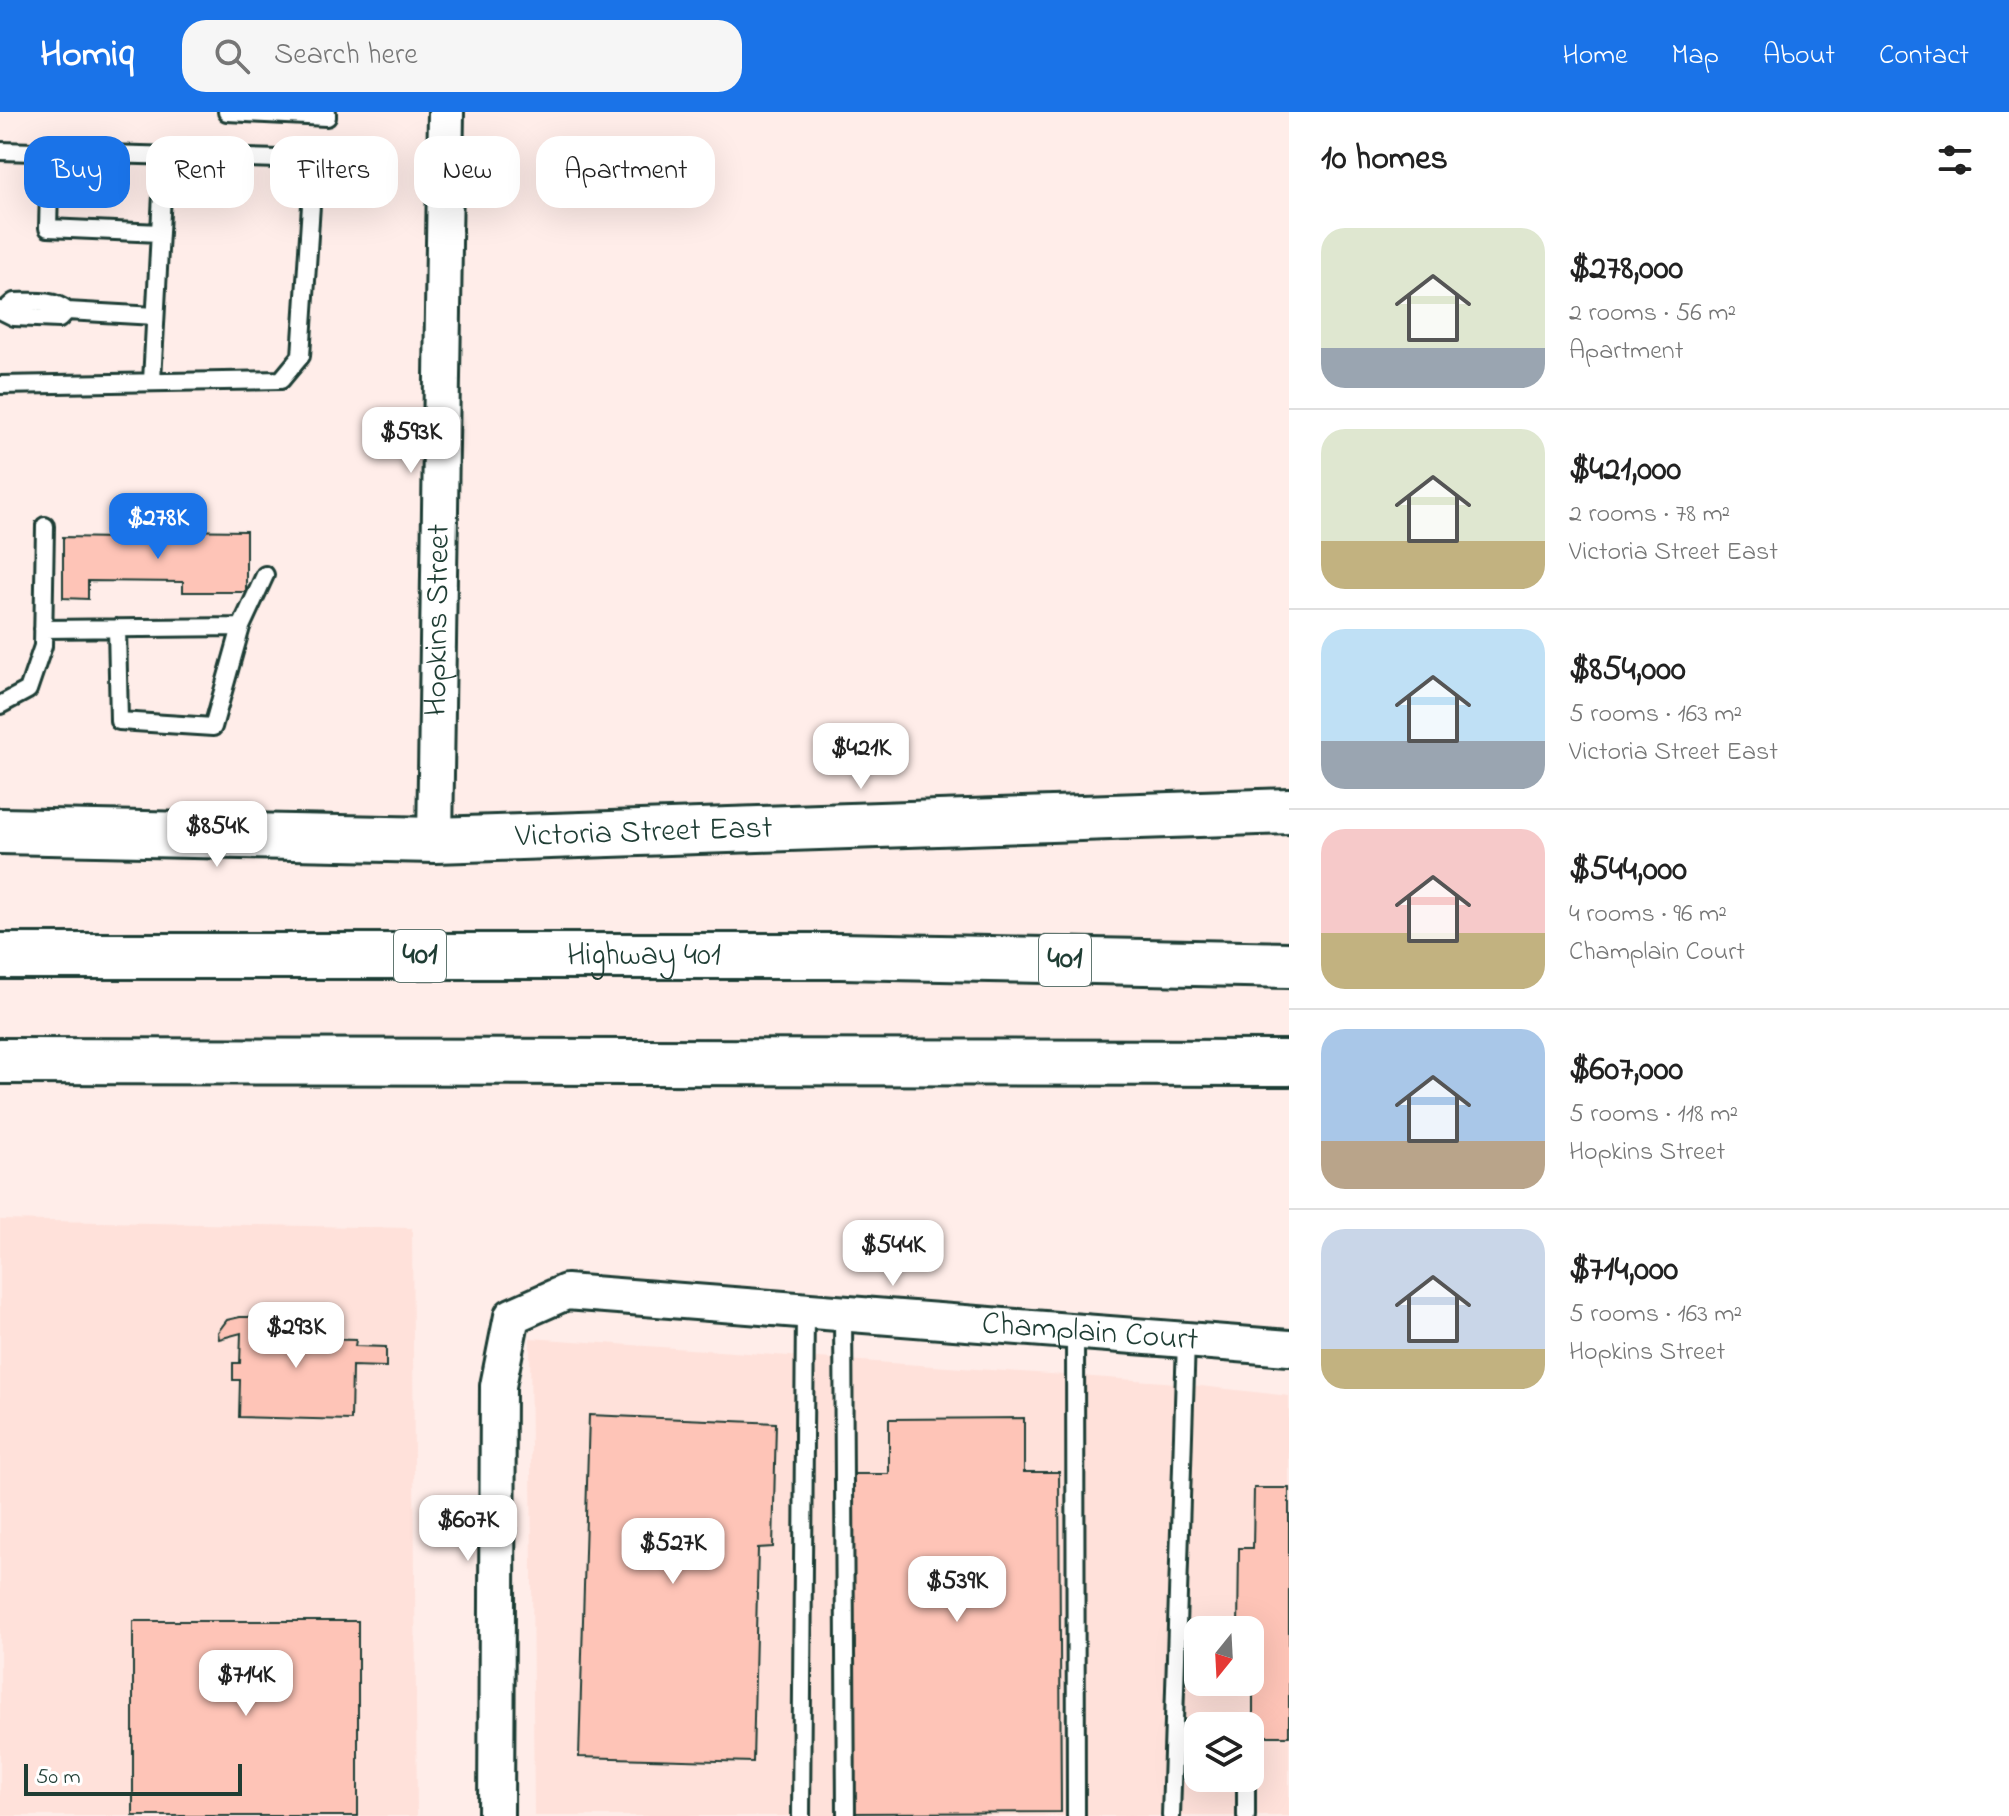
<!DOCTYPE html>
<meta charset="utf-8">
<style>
:root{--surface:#fff;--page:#f6f6f6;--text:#222;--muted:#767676;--line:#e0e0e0;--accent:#1a73e8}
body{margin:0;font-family:"Indie Flower",sans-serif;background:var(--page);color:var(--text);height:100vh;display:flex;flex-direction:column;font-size:30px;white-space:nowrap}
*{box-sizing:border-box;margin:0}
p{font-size:26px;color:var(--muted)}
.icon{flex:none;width:44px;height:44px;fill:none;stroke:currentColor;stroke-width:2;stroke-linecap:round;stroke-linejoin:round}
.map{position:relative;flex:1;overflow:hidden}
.sheet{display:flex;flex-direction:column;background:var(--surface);width:720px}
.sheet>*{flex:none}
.top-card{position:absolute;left:24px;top:24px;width:760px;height:72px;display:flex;gap:16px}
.needle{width:52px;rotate:198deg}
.buttons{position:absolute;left:1184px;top:1504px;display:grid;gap:16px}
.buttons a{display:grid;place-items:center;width:80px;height:80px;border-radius:16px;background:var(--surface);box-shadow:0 8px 32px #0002;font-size:40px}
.scale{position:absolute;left:24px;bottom:20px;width:218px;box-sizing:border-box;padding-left:8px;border:4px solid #1f3d34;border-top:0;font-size:22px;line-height:28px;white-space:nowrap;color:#1f3d34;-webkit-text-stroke:6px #fff;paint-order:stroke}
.price{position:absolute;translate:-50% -68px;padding:0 18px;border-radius:16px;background:#fff;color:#222;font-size:26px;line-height:52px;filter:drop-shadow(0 2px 4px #0008)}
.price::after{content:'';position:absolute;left:50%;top:48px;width:24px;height:18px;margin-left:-12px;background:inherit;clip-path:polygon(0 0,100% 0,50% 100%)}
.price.current{background:var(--accent);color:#fff}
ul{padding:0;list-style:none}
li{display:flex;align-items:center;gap:24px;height:200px;padding:0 32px}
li+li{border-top:2px solid var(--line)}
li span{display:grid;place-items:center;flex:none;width:224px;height:160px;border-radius:24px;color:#555}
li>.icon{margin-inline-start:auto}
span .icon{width:96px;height:96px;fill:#fffc;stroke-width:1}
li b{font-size:34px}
h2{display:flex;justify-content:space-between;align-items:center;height:96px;padding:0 32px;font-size:34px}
.chip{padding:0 28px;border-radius:24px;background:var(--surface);box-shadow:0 8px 32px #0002;font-size:28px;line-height:72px}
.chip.current{background:var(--accent);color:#fff}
header{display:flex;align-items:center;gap:48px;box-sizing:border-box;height:112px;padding:0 40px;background:var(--accent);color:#fff}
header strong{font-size:38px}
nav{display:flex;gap:44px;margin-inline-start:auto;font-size:28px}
.search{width:560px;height:72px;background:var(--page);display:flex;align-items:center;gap:20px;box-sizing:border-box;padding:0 28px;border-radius:24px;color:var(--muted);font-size:30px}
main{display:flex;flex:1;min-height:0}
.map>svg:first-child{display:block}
.built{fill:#ffe1da;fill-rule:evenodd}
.building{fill:#fec4b7;stroke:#1f3d34;stroke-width:2}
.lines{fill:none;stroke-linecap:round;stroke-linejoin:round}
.lane-casing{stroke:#1f3d34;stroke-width:22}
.street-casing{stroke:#1f3d34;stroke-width:40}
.secondary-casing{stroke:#1f3d34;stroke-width:50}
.highway-casing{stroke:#1f3d34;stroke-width:50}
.lane{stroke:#fff;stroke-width:16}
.street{stroke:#fff;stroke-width:34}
.secondary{stroke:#fff;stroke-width:44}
.highway{stroke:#fff;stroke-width:44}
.labels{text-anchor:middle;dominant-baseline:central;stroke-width:8;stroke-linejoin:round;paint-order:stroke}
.shield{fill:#fff;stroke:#627771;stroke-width:2}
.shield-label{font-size:30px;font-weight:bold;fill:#1f3d34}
.street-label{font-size:32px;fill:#1f3d34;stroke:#fff}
</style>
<header>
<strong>Homiq</strong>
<div class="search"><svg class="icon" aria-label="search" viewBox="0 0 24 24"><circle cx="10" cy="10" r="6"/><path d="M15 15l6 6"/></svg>Search here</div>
<nav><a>Home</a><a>Map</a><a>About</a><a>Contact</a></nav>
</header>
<main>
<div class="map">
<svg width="1289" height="1704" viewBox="0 0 1289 1704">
<rect width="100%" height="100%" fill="#ffede9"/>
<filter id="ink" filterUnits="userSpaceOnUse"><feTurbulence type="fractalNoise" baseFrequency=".0125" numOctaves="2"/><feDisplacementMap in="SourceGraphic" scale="16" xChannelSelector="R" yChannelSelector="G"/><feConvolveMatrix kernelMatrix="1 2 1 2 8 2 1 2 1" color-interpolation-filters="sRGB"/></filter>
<g filter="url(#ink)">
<path class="built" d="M0,1108L412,1116L417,1704H0Z
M530,1226L1164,1270L1289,1284V1704H534ZM1198,1518H1250V1570H1198ZM1198,1614H1250V1666H1198Z"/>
<path class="building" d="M170,418L246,419V480H183V470L88,469V487L63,486V425L170,427Z
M240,1205H265V1212L316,1213V1227L356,1228L355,1234L386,1235V1255L352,1254L351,1308L239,1305L240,1268H233V1251H240L241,1221L219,1227L218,1220L227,1208Z
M589,1303L776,1311L773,1435L758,1436L753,1650L579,1645Z
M1024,1306V1360H1059L1061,1700L854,1701L852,1362H889V1307Z
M1254,1376H1289V1624H1253V1580L1248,1581L1250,1518H1238L1239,1436H1253Z
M133,1509H358V1704H133Z"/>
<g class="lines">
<g class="lane-casing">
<path id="lane" d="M227,0L327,5V0
M0,39L314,48L301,244L281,268L0,273
M50,40L48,116L160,121
M0,198L14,205L59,207L67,199
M5,198L14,190C31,190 54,187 67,199L155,204
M152,269L164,45
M241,515L265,463
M43,517L241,515L213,615L119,609L117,516
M0,593L28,578L43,534L45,414
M843,1202L846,1704
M1075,1219L1076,1704
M801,1704L805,1199
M1171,1704L1186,1228
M1246,1704V1666"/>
</g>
<g class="street-casing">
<g id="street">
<path id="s1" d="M435,728L446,0"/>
<path id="s2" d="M496,1704L498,1274L512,1204L566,1180L1289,1236"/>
</g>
</g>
<g class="secondary-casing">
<g id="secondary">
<path id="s3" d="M0,719L435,728L1289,699"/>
</g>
</g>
<g class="highway-casing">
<g id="highway">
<path id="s4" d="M0,844H841L1289,853"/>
<path d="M0,949L1289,951"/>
</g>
</g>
<use href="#lane" class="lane"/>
<use href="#street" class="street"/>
<use href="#secondary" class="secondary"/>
<use href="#highway" class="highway"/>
</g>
</g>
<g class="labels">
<g class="shield">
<rect x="394" y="818" width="52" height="52" rx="6"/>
<rect x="1039" y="822" width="52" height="52" rx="6"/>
</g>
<g class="shield-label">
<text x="420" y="844">401</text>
<text x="1065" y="848">401</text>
</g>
<g class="street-label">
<text stroke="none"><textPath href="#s1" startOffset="220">Hopkins Street</textPath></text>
<text stroke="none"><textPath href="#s3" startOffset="644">Victoria Street East</textPath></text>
<text stroke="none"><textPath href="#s4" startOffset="644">Highway 401</textPath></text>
<text stroke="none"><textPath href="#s2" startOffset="1086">Champlain Court</textPath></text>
</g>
</g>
</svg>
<div class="buttons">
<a><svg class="needle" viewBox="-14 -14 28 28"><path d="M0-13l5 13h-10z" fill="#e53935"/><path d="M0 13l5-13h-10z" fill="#767676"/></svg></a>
<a><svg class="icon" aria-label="layers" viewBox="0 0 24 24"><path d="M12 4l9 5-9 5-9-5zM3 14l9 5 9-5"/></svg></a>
</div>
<div class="scale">50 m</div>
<b class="price" style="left:411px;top:363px">$593K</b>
<b class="price current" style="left:158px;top:449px">$278K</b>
<b class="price" style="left:861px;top:679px">$421K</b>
<b class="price" style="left:217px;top:757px">$854K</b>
<b class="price" style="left:893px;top:1176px">$544K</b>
<b class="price" style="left:296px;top:1258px">$293K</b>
<b class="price" style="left:468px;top:1451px">$607K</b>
<b class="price" style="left:673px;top:1474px">$527K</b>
<b class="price" style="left:957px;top:1512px">$539K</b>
<b class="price" style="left:246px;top:1606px">$714K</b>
<div class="top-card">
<a class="chip current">Buy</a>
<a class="chip">Rent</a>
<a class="chip">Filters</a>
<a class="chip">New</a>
<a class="chip">Apartment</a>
</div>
</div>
<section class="sheet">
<h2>10 homes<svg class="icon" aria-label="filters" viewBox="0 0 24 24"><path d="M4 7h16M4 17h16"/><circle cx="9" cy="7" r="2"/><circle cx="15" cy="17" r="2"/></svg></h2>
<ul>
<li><span style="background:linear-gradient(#dfe7d0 75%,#9aa5b1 0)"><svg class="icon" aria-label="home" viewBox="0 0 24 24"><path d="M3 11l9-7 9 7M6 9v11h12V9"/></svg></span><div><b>$278,000</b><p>2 rooms · 56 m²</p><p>Apartment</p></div></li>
<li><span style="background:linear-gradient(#dfe7d0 70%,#c2b280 0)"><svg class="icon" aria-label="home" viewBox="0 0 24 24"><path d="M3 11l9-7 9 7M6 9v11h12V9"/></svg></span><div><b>$421,000</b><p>2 rooms · 78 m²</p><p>Victoria Street East</p></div></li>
<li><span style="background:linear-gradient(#bfe0f5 70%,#9aa5b1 0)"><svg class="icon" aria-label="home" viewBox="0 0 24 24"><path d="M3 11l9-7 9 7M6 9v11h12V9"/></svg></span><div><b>$854,000</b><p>5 rooms · 163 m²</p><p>Victoria Street East</p></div></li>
<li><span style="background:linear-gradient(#f6c9c9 65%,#c2b280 0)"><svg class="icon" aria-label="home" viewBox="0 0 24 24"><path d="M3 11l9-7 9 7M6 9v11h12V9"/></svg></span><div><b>$544,000</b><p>4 rooms · 96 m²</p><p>Champlain Court</p></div></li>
<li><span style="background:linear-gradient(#a9c7e8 70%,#b9a48a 0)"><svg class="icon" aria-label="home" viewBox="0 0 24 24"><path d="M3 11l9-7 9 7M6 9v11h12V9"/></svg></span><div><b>$607,000</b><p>5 rooms · 118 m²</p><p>Hopkins Street</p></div></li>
<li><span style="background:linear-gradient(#c9d6e8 75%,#c2b280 0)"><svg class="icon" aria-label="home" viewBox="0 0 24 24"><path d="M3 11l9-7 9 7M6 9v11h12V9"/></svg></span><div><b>$714,000</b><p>5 rooms · 163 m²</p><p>Hopkins Street</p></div></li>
</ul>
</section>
</main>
